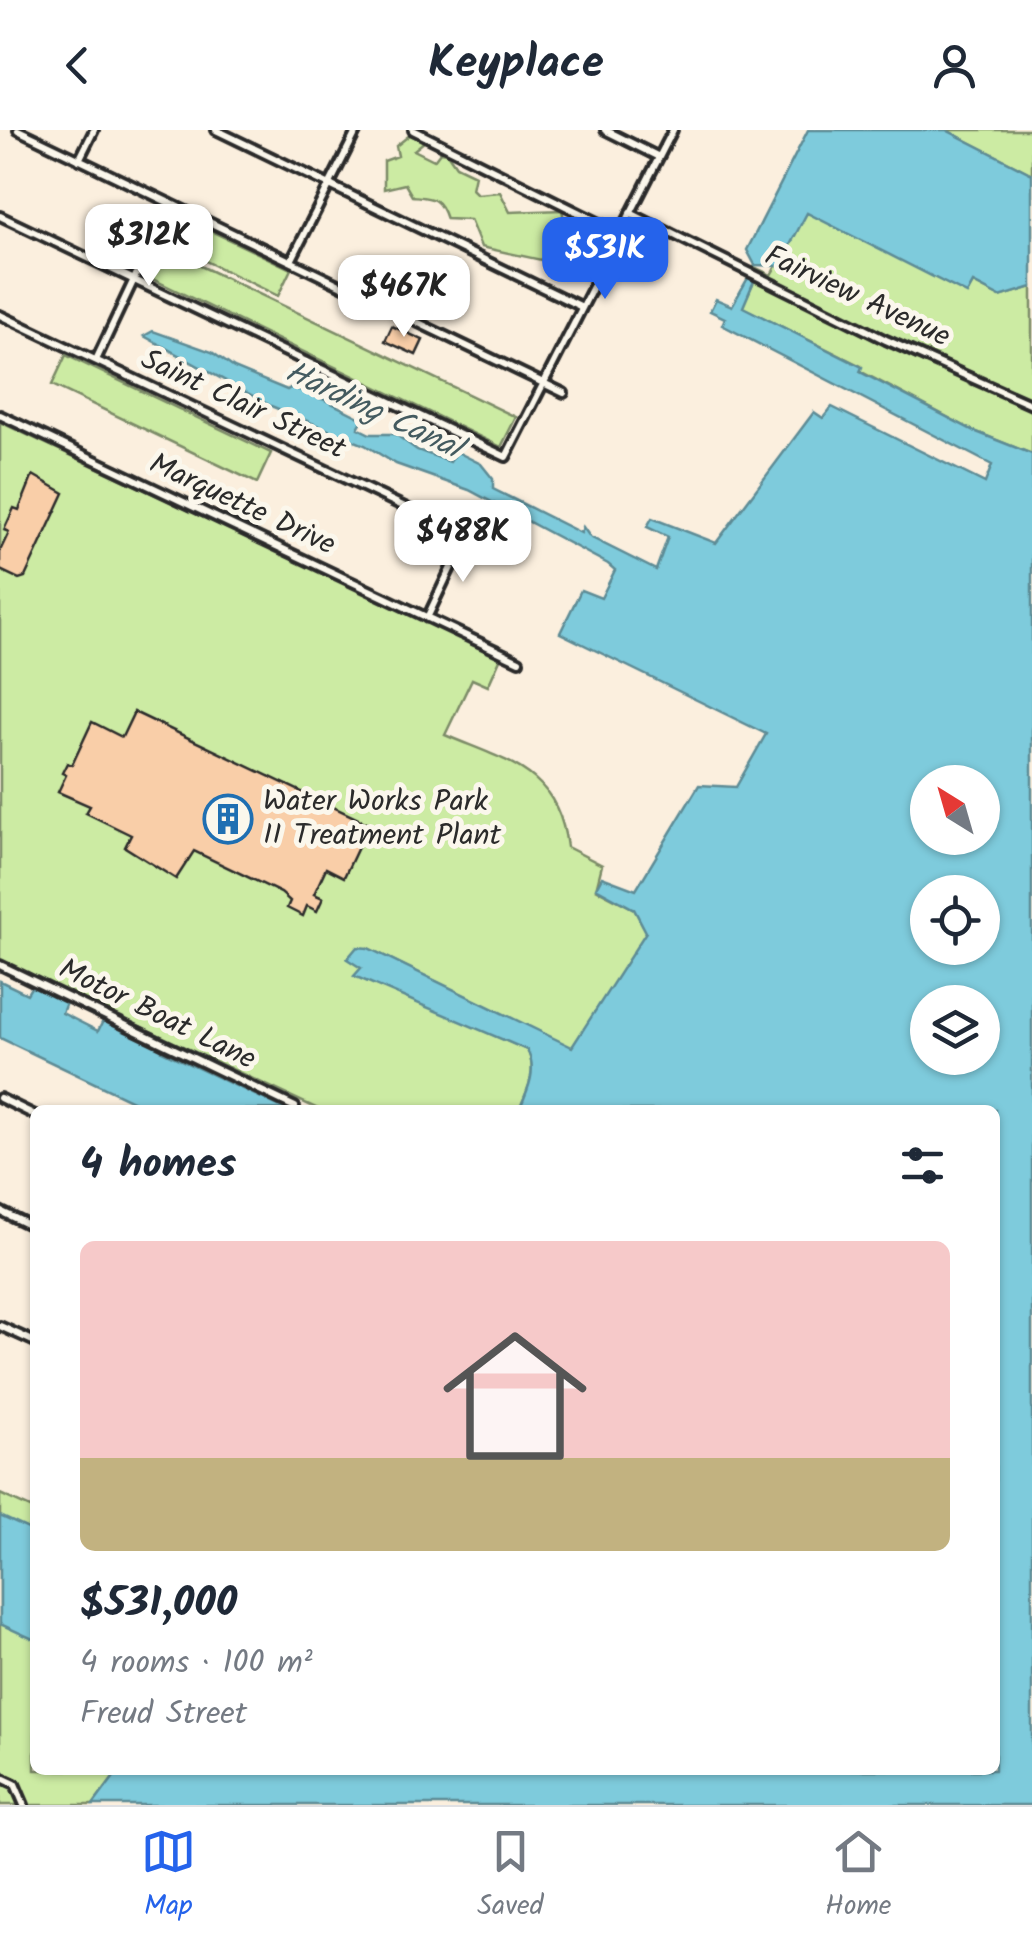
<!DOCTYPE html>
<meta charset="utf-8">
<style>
:root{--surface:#fff;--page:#f6f6f7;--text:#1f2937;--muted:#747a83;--line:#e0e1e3;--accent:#2563eb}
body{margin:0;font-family:Kalam,sans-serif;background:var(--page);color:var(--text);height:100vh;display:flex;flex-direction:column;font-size:38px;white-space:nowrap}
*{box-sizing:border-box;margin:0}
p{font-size:32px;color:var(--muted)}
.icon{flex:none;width:55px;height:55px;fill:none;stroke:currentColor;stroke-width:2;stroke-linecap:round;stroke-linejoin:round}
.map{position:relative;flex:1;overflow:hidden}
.side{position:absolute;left:30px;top:975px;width:970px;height:670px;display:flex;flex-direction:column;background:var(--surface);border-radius:15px;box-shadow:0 2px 8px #0004}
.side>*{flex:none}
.needle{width:65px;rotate:323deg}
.tools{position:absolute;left:910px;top:635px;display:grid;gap:20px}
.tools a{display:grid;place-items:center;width:90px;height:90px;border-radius:50%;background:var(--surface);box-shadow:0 2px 8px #0004;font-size:50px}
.price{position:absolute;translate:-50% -85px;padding:0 22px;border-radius:20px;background:#fff;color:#222;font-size:32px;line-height:65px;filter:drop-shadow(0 2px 5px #0008)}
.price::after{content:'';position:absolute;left:50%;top:60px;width:30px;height:22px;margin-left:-15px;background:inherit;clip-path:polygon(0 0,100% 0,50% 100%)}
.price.selected{background:var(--accent);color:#fff}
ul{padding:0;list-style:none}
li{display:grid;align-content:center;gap:20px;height:530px;padding:0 50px}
li span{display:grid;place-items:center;height:310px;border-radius:15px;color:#555}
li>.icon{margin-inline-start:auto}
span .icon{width:180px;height:180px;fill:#fffc;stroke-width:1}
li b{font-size:42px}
h2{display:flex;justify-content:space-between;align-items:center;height:120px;padding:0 50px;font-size:42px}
header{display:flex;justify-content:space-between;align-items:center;height:130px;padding:0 50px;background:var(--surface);font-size:45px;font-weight:700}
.dock{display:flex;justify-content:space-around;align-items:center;height:140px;border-top:2px solid var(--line);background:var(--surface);font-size:28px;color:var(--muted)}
.dock a{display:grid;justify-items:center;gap:5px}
.dock .selected{color:var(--accent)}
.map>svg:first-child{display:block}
.green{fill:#cceba3;stroke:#7c8b67;stroke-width:2.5}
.water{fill:#7ecbdc;stroke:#5d8b95;stroke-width:2.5;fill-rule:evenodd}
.building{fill:#f9cea8;stroke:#2b2b2b;stroke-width:2.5}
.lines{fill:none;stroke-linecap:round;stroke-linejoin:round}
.minor-casing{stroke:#2b2b2b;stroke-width:14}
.minor{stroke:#fbf7ec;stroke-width:6}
.labels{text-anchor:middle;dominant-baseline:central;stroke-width:10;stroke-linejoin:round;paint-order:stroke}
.street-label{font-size:30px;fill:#2b2b2b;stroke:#fbf7ec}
.poi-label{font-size:30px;fill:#2b2b2b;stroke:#fbf7ec;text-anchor:start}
.water-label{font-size:32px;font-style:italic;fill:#445b60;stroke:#fbf7ec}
</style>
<header><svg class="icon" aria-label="back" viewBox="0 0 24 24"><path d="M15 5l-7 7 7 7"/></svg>Keyplace<svg class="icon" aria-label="person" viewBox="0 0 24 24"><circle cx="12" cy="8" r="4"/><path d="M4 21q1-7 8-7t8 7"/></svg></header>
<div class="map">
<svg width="1032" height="1675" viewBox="0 0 1032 1675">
<rect width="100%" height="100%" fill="#fbefde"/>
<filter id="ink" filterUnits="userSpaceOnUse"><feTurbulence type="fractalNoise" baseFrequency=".01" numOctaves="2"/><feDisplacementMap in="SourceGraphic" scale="20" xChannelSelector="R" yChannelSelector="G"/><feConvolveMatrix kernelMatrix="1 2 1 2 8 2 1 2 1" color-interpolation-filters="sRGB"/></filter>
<g filter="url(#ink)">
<path class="green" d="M946,0H1032V44Z
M411,4L425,11L414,20L434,30L440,22L447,23L456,36L475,45L472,59L477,64L500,62L510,82L562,80L566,97L560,100V112L541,130L481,117L470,90L446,89C439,67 433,68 412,66L405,54L384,59V31L398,26L396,16Z
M807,82L967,163L973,153L1000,167L1032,157V324L974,301L860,241L861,236L742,177L754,151L748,148L754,137L771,145Z
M175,84L291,139L278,166L162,110Z
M161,117L516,287L501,317L146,146Z
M66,225L271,323L257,353L52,255Z
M0,292L501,527L488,556L472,549L445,605C508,632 558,640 567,717L602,735L596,759L634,779L647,802L572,918L368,818L360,846L527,920C538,939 528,960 519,980H320L0,831Z
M0,1364L35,1380V1640H119L93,1675H0Z"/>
<path class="water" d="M808,0H946L1032,44V157L1000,167L973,153L967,164L807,83L779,136L755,135L747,120Z
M748,148L754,151L743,177L862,237L860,242L974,301L1032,324V1675H93L119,1640H995V980H519C528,960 538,939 527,920L354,846L361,838L347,829L357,817L368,818L572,917L646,802L634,779L596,758L602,747L636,760L699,655L736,657L766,604L560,503L581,460L601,468L615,440L608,434L469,360L396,334L365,315L271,276L144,206L153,201L212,222L234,238L287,260L292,257L325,270L363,289L358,298L370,304H395L417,320L450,332L457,322L481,334L493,349V359L581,403L583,397L590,407L656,440L668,407L647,397L652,388L716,413L814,282L823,288L832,277L985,353L992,335L722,195L725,188L710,181L716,169L732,176ZM928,652H982V708H928ZM928,762H982V818H928ZM982,872V928H928V872Z
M0,851L27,864L33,854L67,870L62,883L98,901L105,887L164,915L162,921L285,979L151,980L0,908Z
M0,1386L35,1402V1510L0,1494Z"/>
<path class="building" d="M392,196L423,210L416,225L385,211Z
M33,345L64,363L25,447L19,449L0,440V421L9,402L4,400L14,378L19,380Z
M134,582L369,694L344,747L326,738L314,764L323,768L317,781L307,776L303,786L287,778L290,771L281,763L194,721L176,749L125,717L131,705L86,683L90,676L58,662L66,645L62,643L67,633L72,635L92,592L122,607Z"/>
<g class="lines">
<g class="minor-casing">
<path id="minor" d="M18,0L564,263
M216,0L582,177
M413,0L620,103
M605,0L659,27
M79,30L94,0
M630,83L886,210L1032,275
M0,86L506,327L673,0
M291,131L357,0
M0,185L466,406L427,488
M96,230L170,73
M0,285L519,531
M0,835L295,977
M0,968L35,985
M0,1081L35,1098
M0,1196L35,1212
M0,1647L15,1654L24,1675"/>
</g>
<use href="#minor" class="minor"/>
</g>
</g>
<defs>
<g id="building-ring" transform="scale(2.5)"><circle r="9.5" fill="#fbf7ec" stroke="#1f6fb2" stroke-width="1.5"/><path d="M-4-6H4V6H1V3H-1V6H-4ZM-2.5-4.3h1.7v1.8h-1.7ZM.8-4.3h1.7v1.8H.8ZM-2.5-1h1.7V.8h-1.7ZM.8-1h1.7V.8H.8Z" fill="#1f6fb2"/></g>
</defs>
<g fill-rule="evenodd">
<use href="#building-ring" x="228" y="689"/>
</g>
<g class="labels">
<g class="street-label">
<text transform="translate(857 167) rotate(25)">Fairview Avenue</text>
<text transform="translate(243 275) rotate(25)">Saint Clair Street</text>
<text transform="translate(242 375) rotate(25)">Marquette Drive</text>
<text transform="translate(157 885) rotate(26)">Motor Boat Lane</text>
</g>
<g class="poi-label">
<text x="263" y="672">Water Works Park<tspan x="263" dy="34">II Treatment Plant</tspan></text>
</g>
<g class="water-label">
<text transform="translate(373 281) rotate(25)">Harding Canal</text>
</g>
</g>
</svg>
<div class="tools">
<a><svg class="needle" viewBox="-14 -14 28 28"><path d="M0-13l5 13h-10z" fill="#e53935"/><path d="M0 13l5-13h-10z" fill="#747a83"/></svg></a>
<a><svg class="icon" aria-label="locate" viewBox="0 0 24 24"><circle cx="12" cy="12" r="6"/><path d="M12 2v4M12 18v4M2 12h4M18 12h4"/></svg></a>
<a><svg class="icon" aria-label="layers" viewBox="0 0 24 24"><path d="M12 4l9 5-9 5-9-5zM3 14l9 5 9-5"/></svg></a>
</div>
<b class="price" style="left:149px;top:159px">$312K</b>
<b class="price selected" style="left:605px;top:172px">$531K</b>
<b class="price" style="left:404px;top:210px">$467K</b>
<b class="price" style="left:463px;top:455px">$488K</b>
<section class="side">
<h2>4 homes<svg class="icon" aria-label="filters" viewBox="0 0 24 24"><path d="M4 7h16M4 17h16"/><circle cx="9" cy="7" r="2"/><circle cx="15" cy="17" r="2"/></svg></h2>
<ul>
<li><span style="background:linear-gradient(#f6c9c9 70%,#c2b280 0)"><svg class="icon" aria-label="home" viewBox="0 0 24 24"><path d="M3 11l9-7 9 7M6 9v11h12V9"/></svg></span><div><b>$531,000</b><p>4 rooms · 100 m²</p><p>Freud Street</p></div></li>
</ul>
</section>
</div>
<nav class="dock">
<a class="selected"><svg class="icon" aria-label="map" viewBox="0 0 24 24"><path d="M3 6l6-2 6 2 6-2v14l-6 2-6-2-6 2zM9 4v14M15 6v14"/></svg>Map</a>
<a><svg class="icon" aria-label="saved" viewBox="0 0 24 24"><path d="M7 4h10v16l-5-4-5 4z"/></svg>Saved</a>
<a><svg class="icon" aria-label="home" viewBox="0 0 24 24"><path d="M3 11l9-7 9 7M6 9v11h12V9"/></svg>Home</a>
</nav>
